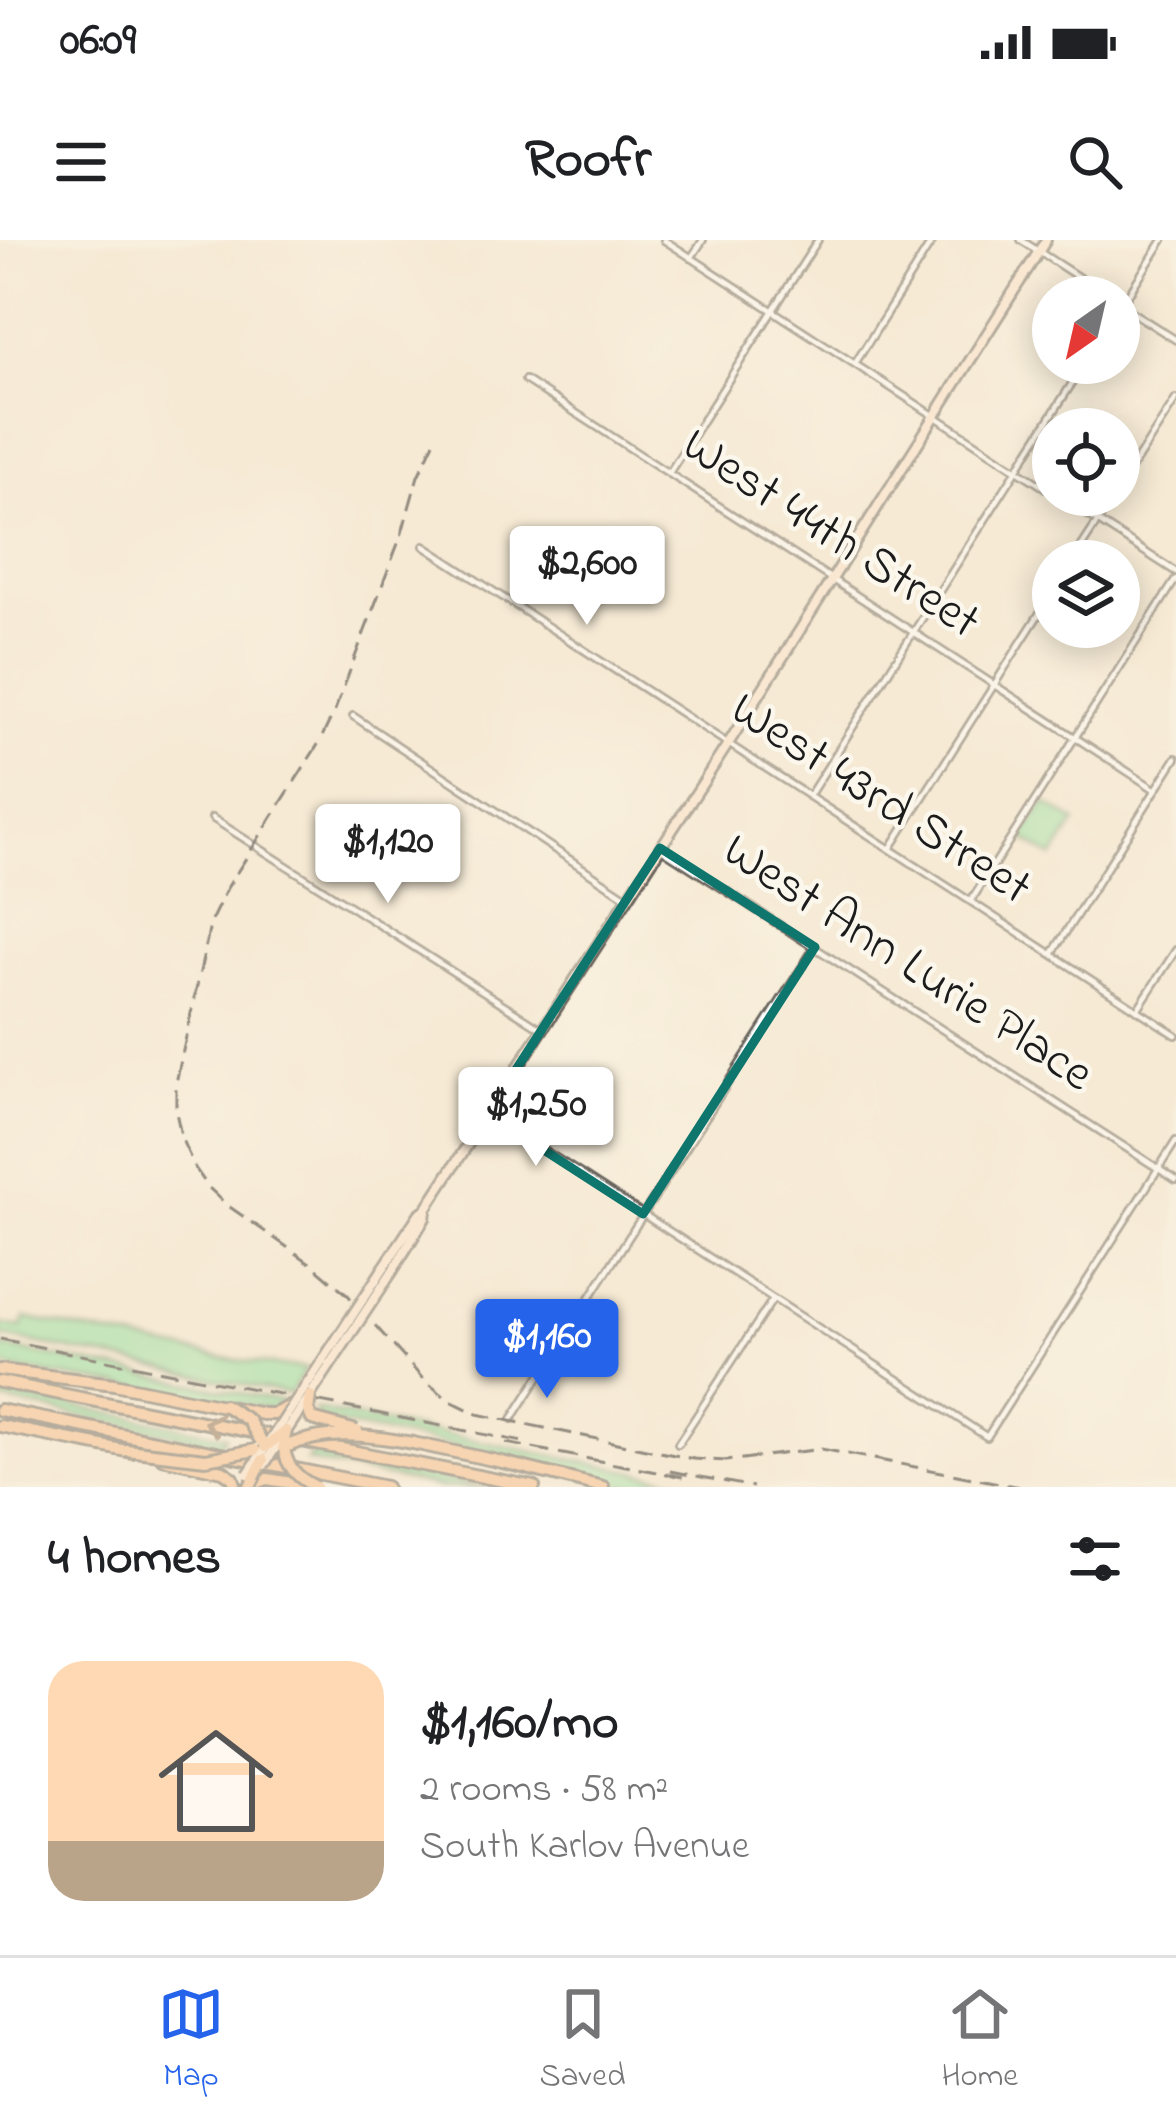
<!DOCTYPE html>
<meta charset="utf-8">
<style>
:root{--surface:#fff;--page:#f2f2f2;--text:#202124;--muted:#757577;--line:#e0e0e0;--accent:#2563eb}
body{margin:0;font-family:"Indie Flower",sans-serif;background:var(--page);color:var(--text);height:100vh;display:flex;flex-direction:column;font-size:45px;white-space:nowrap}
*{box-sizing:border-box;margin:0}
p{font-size:39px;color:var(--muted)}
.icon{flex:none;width:66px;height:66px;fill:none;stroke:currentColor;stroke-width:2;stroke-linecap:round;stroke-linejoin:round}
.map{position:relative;height:1247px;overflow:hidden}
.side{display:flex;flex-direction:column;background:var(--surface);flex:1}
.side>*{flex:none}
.needle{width:78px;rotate:214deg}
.controls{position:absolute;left:1032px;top:36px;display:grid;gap:24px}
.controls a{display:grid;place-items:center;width:108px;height:108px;border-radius:50%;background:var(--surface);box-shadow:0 6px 30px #0003;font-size:60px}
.price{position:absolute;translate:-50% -102px;padding:0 27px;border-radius:12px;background:#fff;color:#222;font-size:39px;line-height:78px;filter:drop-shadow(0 3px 6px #0008)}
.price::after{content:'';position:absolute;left:50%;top:72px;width:36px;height:27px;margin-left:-18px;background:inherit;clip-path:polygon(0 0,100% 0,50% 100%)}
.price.selected{background:var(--accent);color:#fff}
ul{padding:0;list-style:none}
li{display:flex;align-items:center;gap:36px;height:300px;padding:0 48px}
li+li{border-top:3px solid var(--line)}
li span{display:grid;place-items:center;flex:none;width:336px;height:240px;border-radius:36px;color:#555}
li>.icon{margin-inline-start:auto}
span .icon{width:144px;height:144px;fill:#fffc;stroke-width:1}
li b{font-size:51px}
h2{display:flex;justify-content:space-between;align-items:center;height:144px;padding:0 48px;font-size:51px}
.status{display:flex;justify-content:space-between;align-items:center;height:84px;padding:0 60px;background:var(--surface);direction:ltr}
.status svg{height:33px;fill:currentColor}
header{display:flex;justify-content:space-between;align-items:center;height:156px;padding:0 48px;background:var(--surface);font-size:54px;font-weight:800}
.dock{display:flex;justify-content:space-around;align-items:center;height:168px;border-top:3px solid var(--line);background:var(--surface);font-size:33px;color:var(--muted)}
.dock a{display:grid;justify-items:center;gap:6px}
.dock .selected{color:var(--accent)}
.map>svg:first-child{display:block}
.green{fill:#8fe09f;stroke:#567e5e;stroke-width:3}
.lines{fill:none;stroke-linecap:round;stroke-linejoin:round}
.minor-casing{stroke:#68645c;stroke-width:10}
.secondary-casing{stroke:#68645c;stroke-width:14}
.motorway-casing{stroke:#68645c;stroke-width:16}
.minor{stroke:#fff;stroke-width:4.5}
.secondary{stroke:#fde5d0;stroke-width:8}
.motorway{stroke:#f9bd89;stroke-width:10}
.rail{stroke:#1c1c1c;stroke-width:3;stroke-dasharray:18 9;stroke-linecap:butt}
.secondary-bridge-casing{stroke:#68645c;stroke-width:14;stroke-linecap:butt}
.motorway-bridge-casing{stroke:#68645c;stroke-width:16;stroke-linecap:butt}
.secondary-bridge{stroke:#fde5d0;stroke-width:8}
.motorway-bridge{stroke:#f9bd89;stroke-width:10}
.oneway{stroke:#8a6c52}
.marked{fill:none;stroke:#0f766e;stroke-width:9;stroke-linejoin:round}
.labels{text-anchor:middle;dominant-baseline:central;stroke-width:9;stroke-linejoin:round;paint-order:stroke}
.street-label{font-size:51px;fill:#1c1c1c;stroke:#fbf7ec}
</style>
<div class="status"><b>06:09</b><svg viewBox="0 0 49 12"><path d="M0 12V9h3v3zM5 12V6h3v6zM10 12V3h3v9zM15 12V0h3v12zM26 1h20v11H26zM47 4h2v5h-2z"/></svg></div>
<header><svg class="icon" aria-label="menu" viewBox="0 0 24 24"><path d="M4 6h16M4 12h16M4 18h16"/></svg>Roofr<svg class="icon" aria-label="search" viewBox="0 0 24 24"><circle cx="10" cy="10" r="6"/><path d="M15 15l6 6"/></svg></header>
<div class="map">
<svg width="1176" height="1247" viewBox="0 0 1176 1247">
<rect width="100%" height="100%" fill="#fbf7ec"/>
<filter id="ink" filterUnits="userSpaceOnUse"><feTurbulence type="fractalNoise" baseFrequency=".00833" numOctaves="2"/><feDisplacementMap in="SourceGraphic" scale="24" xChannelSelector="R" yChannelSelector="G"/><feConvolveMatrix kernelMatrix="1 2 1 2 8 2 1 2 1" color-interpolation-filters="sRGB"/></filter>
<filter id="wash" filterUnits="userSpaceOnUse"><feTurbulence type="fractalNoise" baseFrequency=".004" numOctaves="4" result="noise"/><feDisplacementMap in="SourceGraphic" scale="48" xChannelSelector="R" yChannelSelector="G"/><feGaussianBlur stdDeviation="2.7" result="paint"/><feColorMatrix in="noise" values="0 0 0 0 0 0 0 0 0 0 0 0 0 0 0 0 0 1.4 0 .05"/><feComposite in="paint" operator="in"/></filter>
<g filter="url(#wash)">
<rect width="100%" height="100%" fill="#f6ead4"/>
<path class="green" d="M1045,562L1076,582L1053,618L1022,597Z
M25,1078L233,1120L306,1129L289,1154L0,1096V1084L22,1088Z
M0,1106L284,1162L272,1169L14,1129L0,1124Z
M0,1151L226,1196L221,1204L0,1160Z
M314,1169L713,1247H619L488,1213L319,1180Z
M312,1213L485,1247H440L307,1221Z"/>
</g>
<g filter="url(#ink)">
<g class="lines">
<g class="minor-casing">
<path id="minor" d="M664,0L1053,253
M1021,0L1109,57
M691,18L703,0
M1124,67L1176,100
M1119,69L1163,0
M856,122L933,0
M525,140L1156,550
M669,233L818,0
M1119,248L1176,159
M1057,255L1176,332
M424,306L1176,795
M1072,321L1115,255
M353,476L628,658
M809,556L1085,123
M212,578L542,789
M660,608L1176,940
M890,609L1053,352
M971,661L1176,339
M1052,714L1176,518
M1137,770L1176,710
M498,857L508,864L513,885L519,894L987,1197L1176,901
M512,1179L815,707
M678,1204L773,1059"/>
</g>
<g class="secondary-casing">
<path id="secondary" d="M384,1027L419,974L426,969L728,504L1046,0
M392,1032L425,978L426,971"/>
</g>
<g class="motorway-casing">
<path id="motorway" d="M0,1130L114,1144L263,1174H274L293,1165
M0,1142L283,1198
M0,1170L386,1247
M0,1186L132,1212
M301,1201L534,1247
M413,1203L502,1222L603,1247
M162,1218L223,1231L233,1238L236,1247
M250,1246L267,1239L311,1246"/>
</g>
<use href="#minor" class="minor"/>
<use href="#secondary" class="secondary"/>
<use href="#motorway" class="motorway"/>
<path class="rail" d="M434,202L418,236L402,293L335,470L319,503L227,648L211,681L176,843V872L182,900L195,928L209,948L227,965L310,1023L347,1054L424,1140L449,1160L477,1174L694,1219L726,1221L821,1209L1020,1247
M0,1099L523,1202
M506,1203L683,1237
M670,1231L753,1247"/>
<g class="secondary-bridge-casing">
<path id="secondary-bridge" d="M264,1225L392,1032
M248,1234L384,1027"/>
</g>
<g class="motorway-bridge-casing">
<path id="motorway-bridge" d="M310,1156L308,1170L312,1179L357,1191
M224,1165L248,1180L261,1201
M286,1191C279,1217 292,1236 316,1247
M265,1207L286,1191
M283,1208C325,1189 368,1195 413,1203
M126,1210L206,1219L255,1210
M250,1246L263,1220"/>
</g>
<use href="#secondary-bridge" class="secondary-bridge"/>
<use href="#motorway-bridge" class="motorway-bridge"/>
</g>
<defs><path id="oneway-chevron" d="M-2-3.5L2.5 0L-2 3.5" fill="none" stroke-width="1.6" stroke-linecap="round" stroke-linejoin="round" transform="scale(3)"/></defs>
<use class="oneway" href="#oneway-chevron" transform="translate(213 1184) rotate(-169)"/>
</g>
<path d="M0 0H1176V1247H0ZM660,608L815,707L643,974L519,894L498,857Z" fill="#f6ead4" fill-opacity=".55" fill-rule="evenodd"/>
<path class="marked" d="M660,608L815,707L643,974L519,894L498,857Z"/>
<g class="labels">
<g class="street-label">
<text transform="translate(830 295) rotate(33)">West 44th Street</text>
<text transform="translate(880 560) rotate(33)">West 43rd Street</text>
<text transform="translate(907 724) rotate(33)">West Ann Lurie Place</text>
</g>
</g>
</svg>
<div class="controls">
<a><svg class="needle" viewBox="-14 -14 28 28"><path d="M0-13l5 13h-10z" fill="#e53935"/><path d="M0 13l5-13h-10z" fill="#757577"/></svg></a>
<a><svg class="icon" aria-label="locate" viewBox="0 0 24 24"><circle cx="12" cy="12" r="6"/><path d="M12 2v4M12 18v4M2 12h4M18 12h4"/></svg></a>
<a><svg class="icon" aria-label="layers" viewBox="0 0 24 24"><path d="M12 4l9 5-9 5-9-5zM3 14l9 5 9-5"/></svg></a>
</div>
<b class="price" style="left:587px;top:388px">$2,600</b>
<b class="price" style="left:388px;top:666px">$1,120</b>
<b class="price" style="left:536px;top:929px">$1,250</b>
<b class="price selected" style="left:547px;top:1161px">$1,160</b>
</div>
<section class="side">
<h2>4 homes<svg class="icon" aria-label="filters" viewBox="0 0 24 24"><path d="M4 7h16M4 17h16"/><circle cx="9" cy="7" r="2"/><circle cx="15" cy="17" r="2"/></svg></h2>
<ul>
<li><span style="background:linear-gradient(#ffd9b3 75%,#b9a48a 0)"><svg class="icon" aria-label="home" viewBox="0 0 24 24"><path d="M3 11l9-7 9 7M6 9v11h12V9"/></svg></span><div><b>$1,160/mo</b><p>2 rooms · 58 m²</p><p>South Karlov Avenue</p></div></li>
</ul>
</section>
<nav class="dock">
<a class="selected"><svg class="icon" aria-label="map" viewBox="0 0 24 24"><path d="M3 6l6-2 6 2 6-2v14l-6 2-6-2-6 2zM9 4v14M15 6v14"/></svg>Map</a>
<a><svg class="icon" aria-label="saved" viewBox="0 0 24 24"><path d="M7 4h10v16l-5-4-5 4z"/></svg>Saved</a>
<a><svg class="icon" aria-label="home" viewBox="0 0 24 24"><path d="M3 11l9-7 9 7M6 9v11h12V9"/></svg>Home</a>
</nav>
